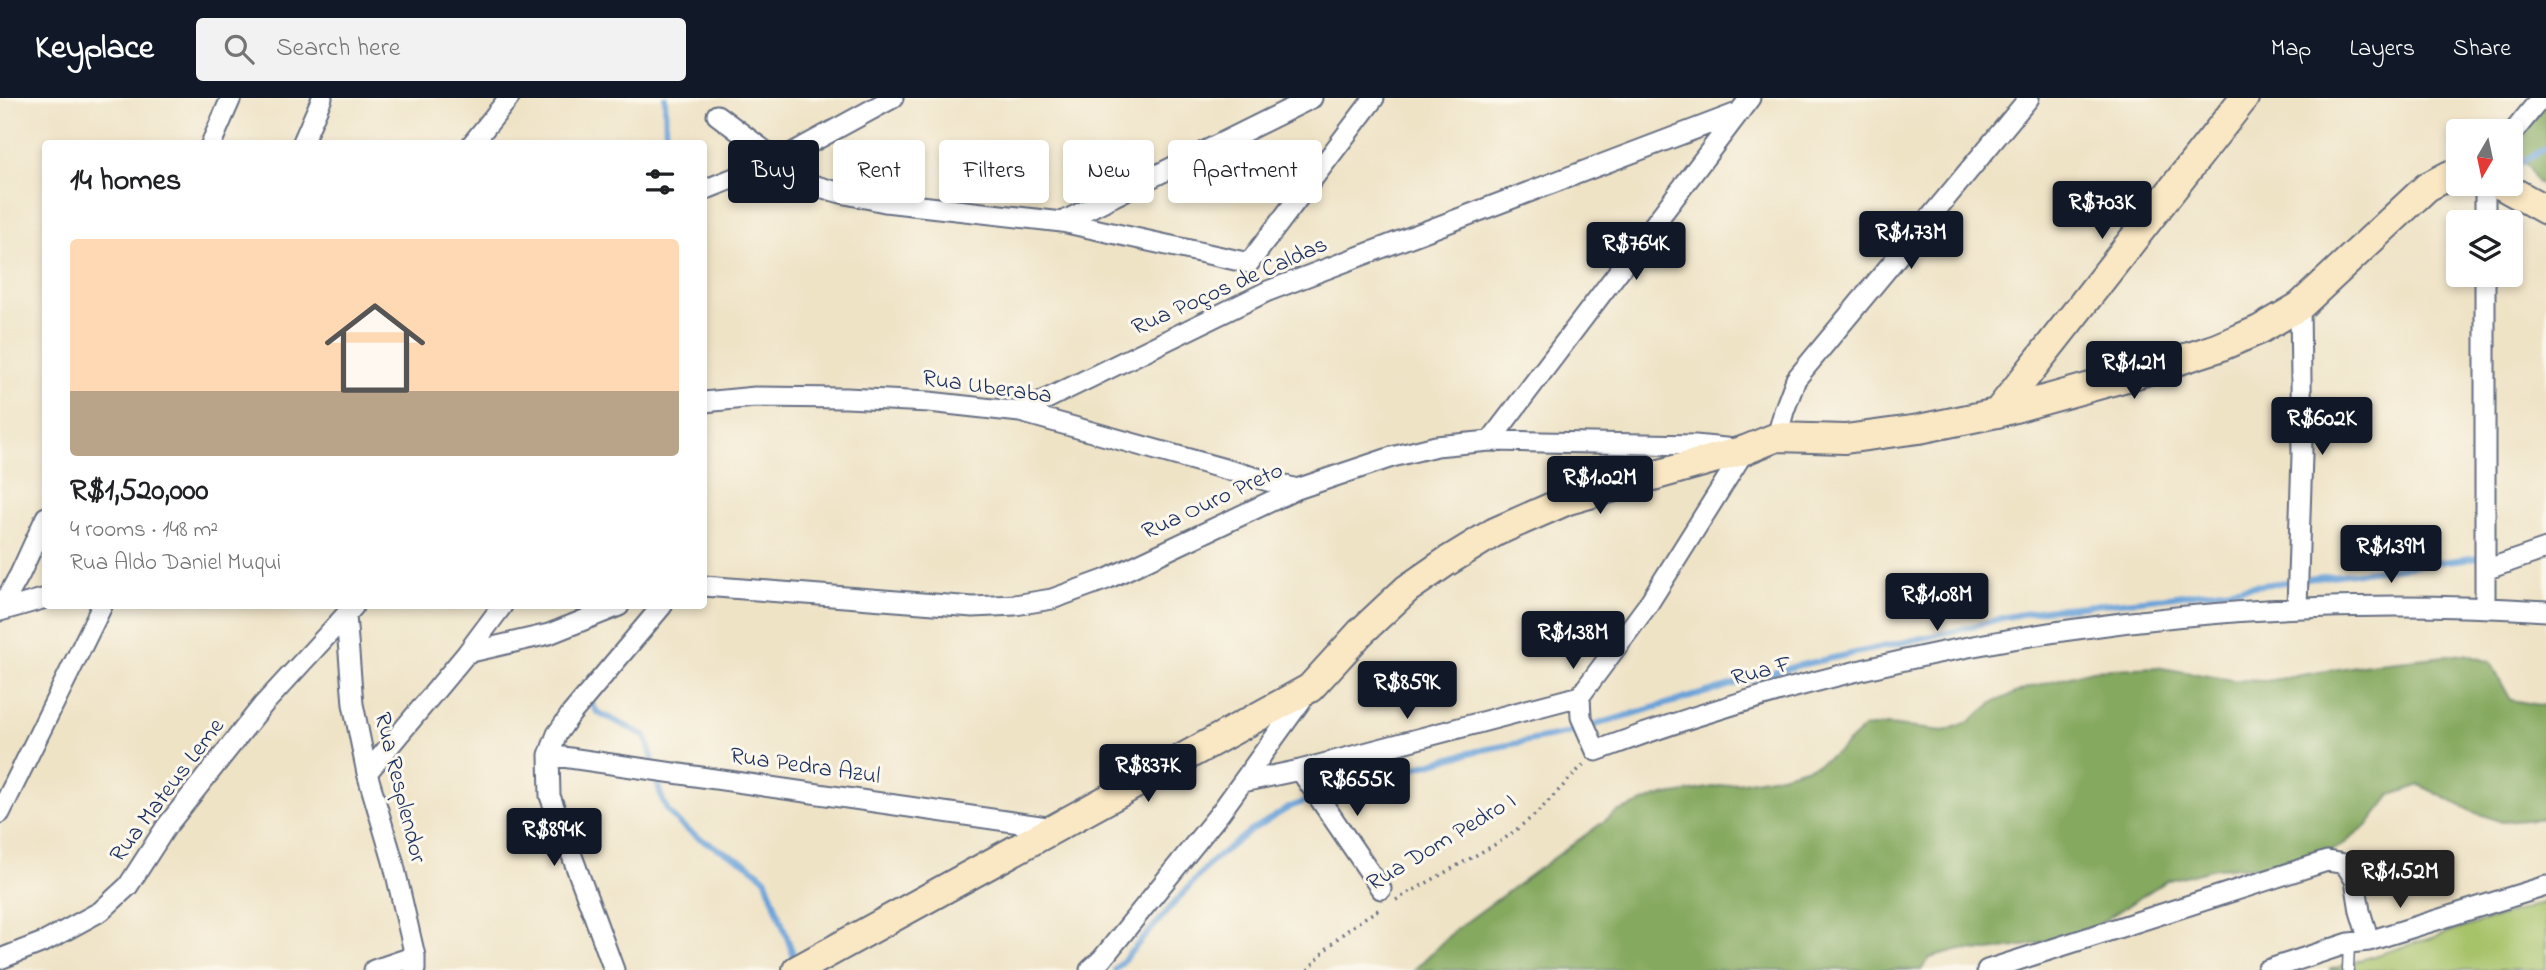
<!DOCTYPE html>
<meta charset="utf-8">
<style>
:root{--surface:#fff;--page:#f2f2f2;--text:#202124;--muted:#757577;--line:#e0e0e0;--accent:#111827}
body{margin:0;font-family:"Indie Flower",sans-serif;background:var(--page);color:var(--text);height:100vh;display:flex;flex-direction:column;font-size:26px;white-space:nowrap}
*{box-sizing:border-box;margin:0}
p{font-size:23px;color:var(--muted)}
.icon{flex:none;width:38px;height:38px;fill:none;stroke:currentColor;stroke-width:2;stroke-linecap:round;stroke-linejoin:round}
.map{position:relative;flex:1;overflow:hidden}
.panel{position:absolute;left:42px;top:42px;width:665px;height:469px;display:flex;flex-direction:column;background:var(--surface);border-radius:7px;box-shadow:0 4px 10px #0003}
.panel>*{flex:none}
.top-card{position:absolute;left:728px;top:42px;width:665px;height:63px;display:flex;gap:14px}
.needle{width:46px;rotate:189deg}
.controls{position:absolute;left:2446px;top:21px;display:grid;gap:14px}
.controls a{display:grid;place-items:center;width:77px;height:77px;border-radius:7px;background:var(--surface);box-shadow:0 4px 10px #0003;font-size:35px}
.price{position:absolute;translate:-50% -60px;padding:0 16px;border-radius:7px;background:var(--accent);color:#fff;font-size:23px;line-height:46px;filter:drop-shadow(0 2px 4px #0008)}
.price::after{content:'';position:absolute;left:50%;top:42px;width:21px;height:16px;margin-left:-10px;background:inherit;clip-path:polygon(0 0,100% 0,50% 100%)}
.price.on{background:#222;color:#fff}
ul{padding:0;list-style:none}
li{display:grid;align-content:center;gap:14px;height:371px;padding:0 28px}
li+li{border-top:2px solid var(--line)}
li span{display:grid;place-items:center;height:217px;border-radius:7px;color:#555}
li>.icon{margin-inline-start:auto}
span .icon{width:126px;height:126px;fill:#fffc;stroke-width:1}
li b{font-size:30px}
h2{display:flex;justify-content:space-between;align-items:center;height:84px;padding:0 28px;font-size:30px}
.tag{padding:0 24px;border-radius:7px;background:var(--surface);box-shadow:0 4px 10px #0003;font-size:24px;line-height:63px}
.tag.on{background:var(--accent);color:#fff}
header{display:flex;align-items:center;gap:42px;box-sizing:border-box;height:98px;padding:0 35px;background:var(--accent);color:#fff}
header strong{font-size:33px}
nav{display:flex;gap:38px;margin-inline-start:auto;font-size:24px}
.search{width:490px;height:63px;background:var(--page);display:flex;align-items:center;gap:18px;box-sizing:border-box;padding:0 24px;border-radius:7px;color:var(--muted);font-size:26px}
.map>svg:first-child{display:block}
.green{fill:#a7c36a;stroke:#617964;stroke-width:2}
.forest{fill:#85a95e;stroke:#506c5e;stroke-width:2}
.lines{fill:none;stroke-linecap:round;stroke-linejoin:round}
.stream{stroke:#69a1d8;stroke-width:6}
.lane-casing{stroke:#656e82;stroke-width:13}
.street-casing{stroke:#656e82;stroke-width:23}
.secondary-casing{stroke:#656e82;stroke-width:32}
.path{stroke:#656e82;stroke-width:3.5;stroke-dasharray:2 5;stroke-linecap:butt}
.lane{stroke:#fff;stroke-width:10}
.street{stroke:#fff;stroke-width:19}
.secondary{stroke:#fae7c3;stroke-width:28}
.labels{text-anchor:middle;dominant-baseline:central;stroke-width:6;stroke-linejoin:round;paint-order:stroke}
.street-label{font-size:24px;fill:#1b2f5e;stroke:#fbf7ec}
</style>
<header>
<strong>Keyplace</strong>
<div class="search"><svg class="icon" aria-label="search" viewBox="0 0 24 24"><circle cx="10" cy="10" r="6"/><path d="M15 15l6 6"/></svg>Search here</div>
<nav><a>Map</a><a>Layers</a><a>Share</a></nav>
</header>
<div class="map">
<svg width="2546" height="872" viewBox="0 0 2546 872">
<rect width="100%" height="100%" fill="#fbf7ec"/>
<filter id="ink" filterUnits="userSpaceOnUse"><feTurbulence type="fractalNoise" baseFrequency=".0143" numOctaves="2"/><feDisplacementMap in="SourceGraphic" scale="14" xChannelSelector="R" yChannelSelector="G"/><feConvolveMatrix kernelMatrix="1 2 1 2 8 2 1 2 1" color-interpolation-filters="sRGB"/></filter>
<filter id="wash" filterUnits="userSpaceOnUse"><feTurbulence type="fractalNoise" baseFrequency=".00686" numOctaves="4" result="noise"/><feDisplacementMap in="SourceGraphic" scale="28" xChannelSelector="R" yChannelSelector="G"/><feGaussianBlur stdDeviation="1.57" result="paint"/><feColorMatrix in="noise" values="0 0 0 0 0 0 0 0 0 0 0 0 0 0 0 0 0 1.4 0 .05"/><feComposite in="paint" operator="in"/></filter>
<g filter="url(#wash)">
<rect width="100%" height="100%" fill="#efe3c6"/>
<path class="green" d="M2546,804V872H2329Z"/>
<path class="forest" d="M2546,3V88L2537,84L2528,68L2513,55Z
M2465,556L2490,564L2511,602L2546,608V720L2502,724L2471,713L2420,687L2391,697L2367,728L2341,748L2300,767L2215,770L2166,783L2089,832L2036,846L1989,853L1960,852L1930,860L1921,872H1414L1454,833L1617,714L1657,699L1777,678L1816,667L1839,653L1864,630L1888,627L1944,633L1969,624L1994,604L2027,590L2092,572L2156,569L2232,582L2266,583L2369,566Z"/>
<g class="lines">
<path class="stream" d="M665,0L666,46
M2511,75L2523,63L2546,50
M589,601L597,614L644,637C656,657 654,693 669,714C694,748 742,754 766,782L792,853L793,864
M1115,872L1211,764L1250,733L1290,709L1350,687L1477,653L1564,636L1796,568L1955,533L2006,519L2044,512L2152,501L2480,459"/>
</g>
</g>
<g filter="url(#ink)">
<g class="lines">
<g class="lane-casing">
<path id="lane" d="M2348,872L2349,845"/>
</g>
<g class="street-casing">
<path id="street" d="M717,17L809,86L841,95L885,104L1062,124L1249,165
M2511,37L2541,0
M211,46L231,0
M302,46L322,0
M472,46L509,0
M2485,86V124
M704,92L779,62L893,0
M1062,124L1312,0
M1249,165L1374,0
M2485,177V509
M704,304L755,299L846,300L929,304L1020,314L1297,391
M1020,314L1268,193L1740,14
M1777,339L1784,313L1796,281L2029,0
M1490,343L1750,0
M2485,472L2546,451
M704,488L973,509L1015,507L1052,501L1107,481L1297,391L1392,359L1436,348L1490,343L1695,347L1745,352L1647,508L1580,598L1581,619L1596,653C1897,541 2226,491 2546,513
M2297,509L2302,357L2300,208
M0,512L20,476L46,419
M0,513L46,500
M346,517L353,606L367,675L393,763L415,858V872
M467,555L549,536L619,508
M549,657L1054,730
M1300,672L1381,791
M367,675L467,555L502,508
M1243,684L1300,672L1580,598
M0,715L102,508
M0,861L46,843L101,813L128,788L166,729L263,607L354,508
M374,872L415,858
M614,872L550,698L549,657L557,636L571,616L662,508
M1090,872L1102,861L1220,715L1306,596
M1987,872L2327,763L2345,766L2355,782L2360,813L2369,843
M2267,872L2349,845L2369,843L2546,788"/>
</g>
<g class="secondary-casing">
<path id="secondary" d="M2499,86L2546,112
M1997,315L2244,0
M797,872L1310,590L1361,534L1407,491L1446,464L1495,434L1568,402L1745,352L1777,339L1845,341L1919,331L1997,315L2130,278L2217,250L2259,232L2300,208L2427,89L2450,77H2459"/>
</g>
<path class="path" d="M1396,802L1503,742L1536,716L1584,666
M1308,872C1329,846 1350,827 1380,811"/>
<use href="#lane" class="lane"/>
<use href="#street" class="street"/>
<use href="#secondary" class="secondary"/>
</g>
</g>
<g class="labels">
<g class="street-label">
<text transform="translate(1230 189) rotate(-24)">Rua Poços de Caldas</text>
<text transform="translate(987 290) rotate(8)">Rua Uberaba</text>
<text transform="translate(1213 404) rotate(-25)">Rua Ouro Preto</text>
<text transform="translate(1762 574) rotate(-15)">Rua F</text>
<text transform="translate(805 669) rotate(8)">Rua Pedra Azul</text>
<text transform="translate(399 690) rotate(76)">Rua Resplendor</text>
<text transform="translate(168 693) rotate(-53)">Rua Mateus Leme</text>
<text transform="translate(1442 745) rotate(-31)">Rua Dom Pedro I</text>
</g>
</g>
</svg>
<div class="controls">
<a><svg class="needle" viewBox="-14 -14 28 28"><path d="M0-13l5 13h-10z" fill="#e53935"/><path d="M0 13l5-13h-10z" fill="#757577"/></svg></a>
<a><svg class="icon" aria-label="layers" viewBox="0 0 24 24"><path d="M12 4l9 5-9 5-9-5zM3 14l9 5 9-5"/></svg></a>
</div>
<b class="price" style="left:2102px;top:143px">R$703K</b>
<b class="price" style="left:1911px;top:173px">R$1.73M</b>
<b class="price" style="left:1636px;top:184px">R$764K</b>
<b class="price" style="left:2134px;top:303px">R$1.2M</b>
<b class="price" style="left:2322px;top:359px">R$602K</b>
<b class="price" style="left:1600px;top:418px">R$1.02M</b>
<b class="price" style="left:2391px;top:487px">R$1.39M</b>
<b class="price" style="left:1937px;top:535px">R$1.08M</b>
<b class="price" style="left:1573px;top:573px">R$1.38M</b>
<b class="price" style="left:1407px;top:623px">R$859K</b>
<b class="price" style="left:1148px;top:706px">R$837K</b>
<b class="price" style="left:1357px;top:720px">R$655K</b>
<b class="price" style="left:554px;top:770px">R$894K</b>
<b class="price on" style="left:2400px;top:812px">R$1.52M</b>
<div class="top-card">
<a class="tag on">Buy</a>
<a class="tag">Rent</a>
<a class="tag">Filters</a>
<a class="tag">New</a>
<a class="tag">Apartment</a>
</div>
<section class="panel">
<h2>14 homes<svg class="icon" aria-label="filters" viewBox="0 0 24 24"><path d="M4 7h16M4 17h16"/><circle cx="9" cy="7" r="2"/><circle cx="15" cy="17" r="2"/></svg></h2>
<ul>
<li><span style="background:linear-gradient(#ffd9b3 70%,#b9a48a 0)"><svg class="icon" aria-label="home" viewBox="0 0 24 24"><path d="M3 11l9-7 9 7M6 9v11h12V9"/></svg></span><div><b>R$1,520,000</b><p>4 rooms · 148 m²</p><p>Rua Aldo Daniel Muqui</p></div></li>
</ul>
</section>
</div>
